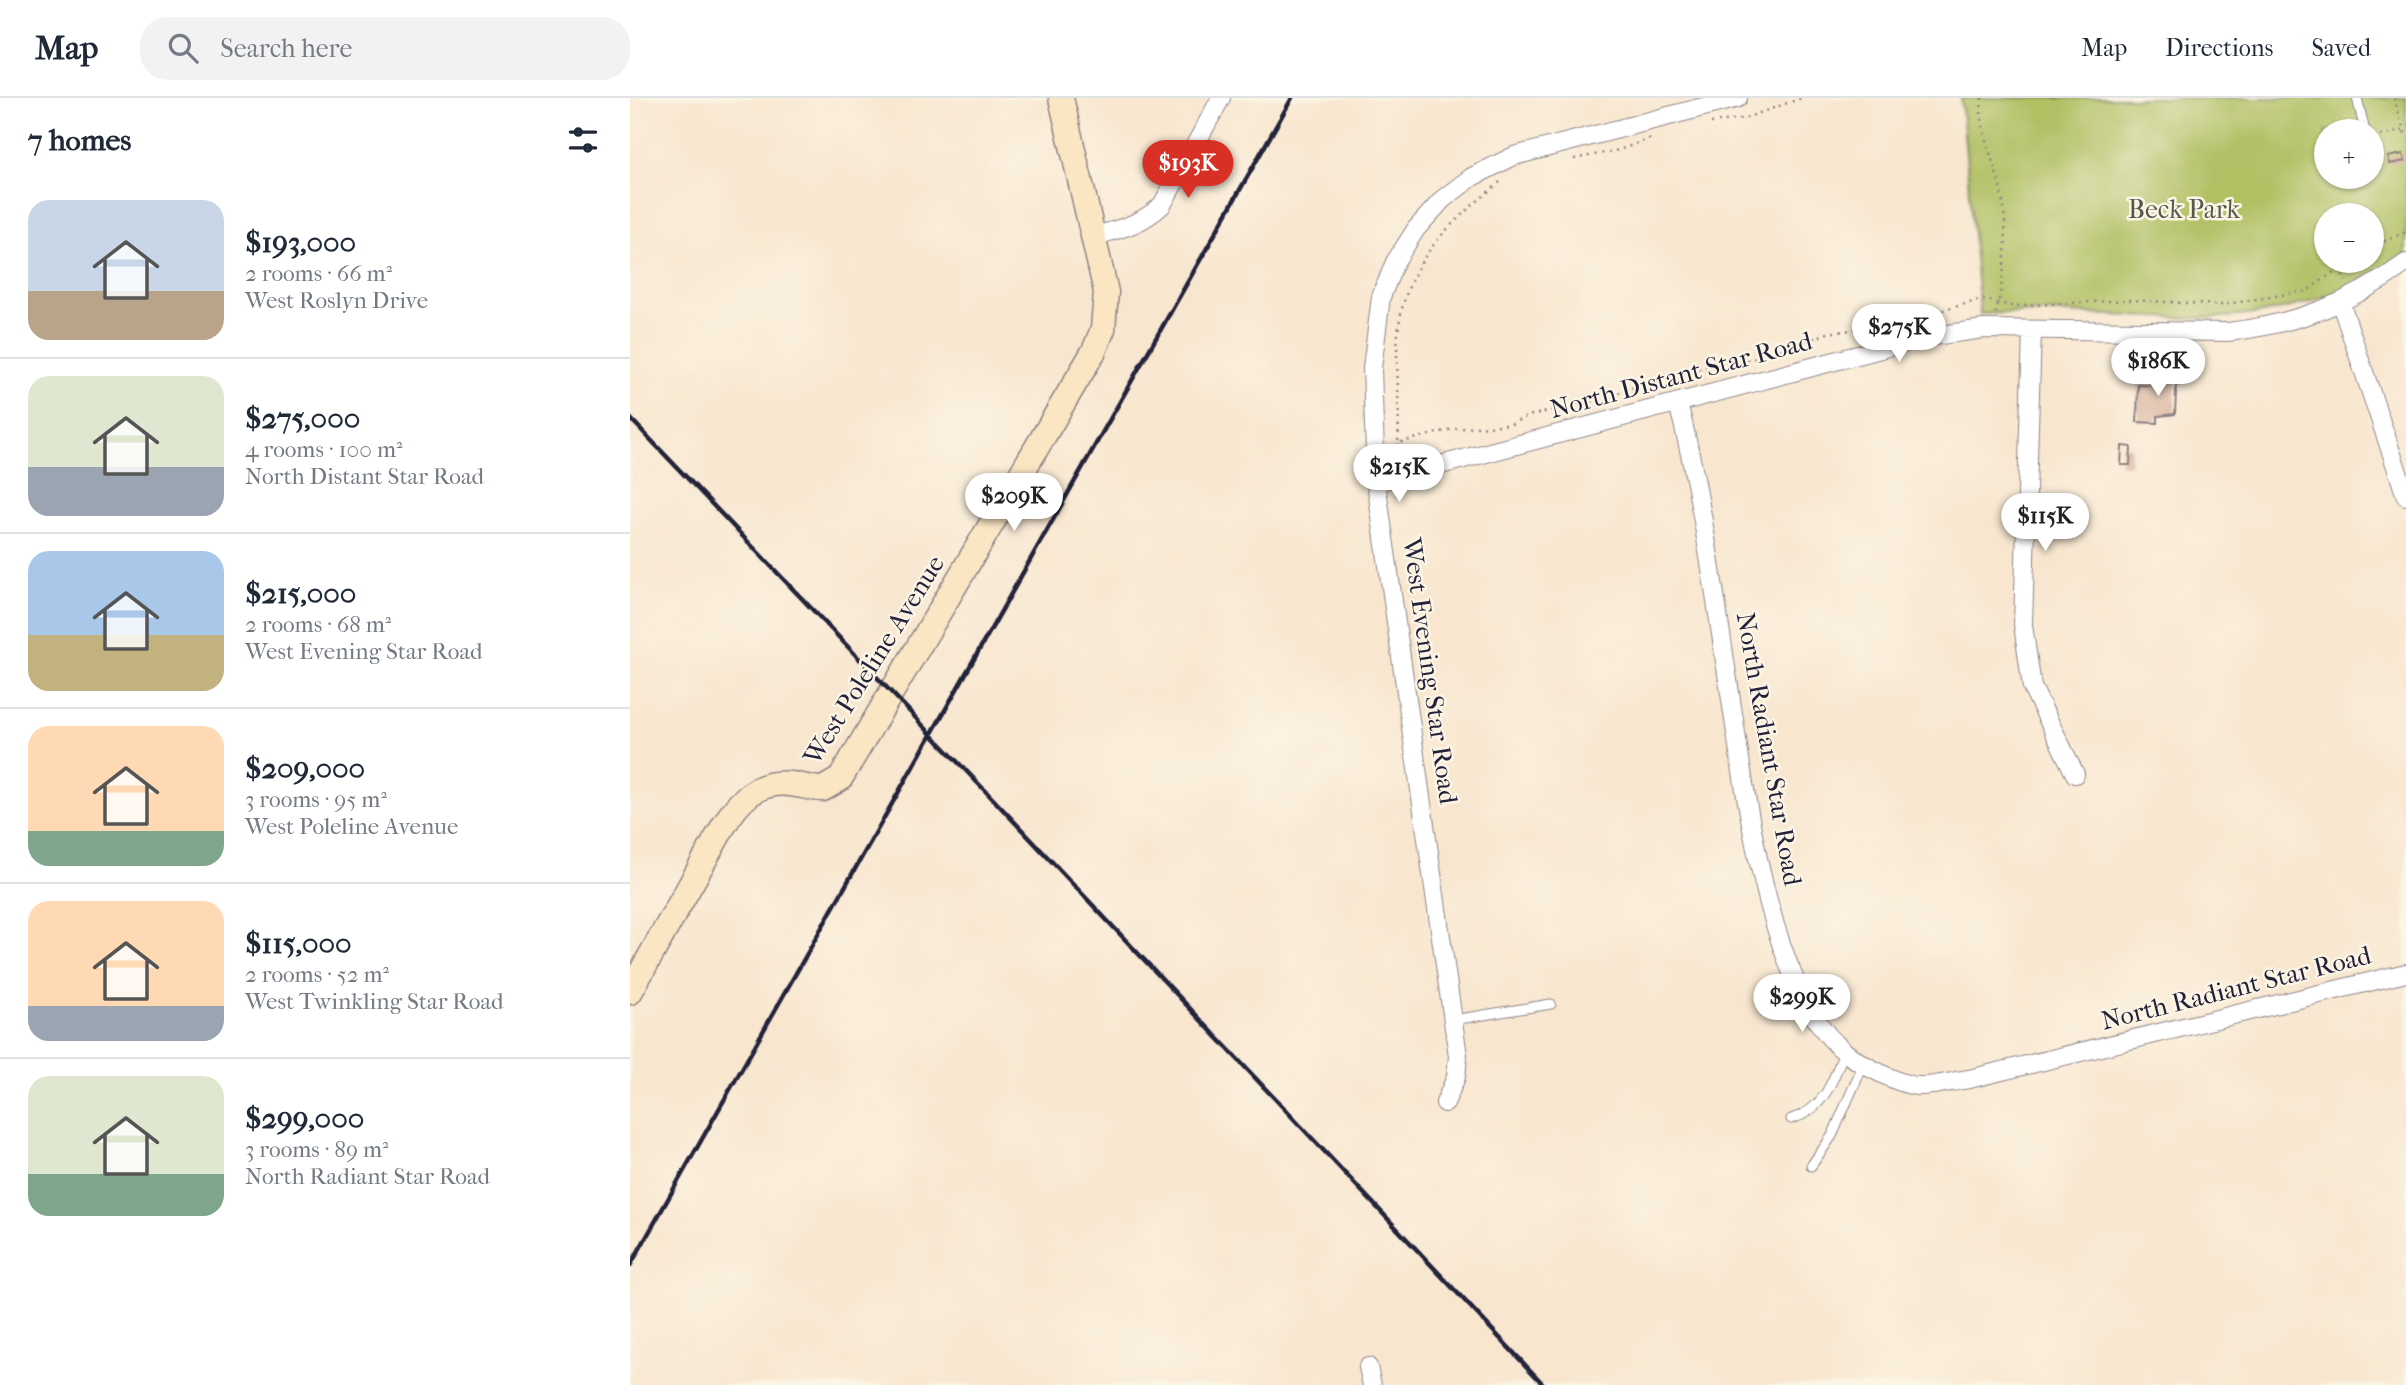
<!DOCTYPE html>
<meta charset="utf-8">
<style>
:root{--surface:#fff;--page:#f2f2f3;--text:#1f2937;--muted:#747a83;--line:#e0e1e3;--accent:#d93025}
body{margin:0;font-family:"IM FELL French Canon",serif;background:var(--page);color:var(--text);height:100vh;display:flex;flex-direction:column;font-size:26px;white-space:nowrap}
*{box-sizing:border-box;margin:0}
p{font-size:23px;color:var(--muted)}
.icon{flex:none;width:38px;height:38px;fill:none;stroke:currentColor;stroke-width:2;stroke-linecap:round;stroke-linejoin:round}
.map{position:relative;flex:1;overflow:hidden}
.details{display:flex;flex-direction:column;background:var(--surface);width:630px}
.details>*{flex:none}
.controls{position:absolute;left:1684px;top:21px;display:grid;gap:14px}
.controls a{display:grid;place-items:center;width:70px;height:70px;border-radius:50%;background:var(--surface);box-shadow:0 2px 5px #0004;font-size:35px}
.price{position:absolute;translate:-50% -60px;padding:0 16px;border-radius:24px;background:#fff;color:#222;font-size:23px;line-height:46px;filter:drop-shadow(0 2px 4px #0008)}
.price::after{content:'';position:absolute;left:50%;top:42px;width:21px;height:16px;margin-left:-10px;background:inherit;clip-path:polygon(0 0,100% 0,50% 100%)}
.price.current{background:var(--accent);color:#fff}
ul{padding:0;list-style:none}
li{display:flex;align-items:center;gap:21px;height:175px;padding:0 28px}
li+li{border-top:2px solid var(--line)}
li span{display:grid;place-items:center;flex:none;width:196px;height:140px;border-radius:21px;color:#555}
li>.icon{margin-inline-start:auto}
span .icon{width:84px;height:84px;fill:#fffc;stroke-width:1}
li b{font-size:30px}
h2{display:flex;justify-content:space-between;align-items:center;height:84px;padding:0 28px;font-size:30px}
header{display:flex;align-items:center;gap:42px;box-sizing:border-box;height:98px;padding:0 35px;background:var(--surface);border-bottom:2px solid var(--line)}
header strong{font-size:33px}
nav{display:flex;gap:38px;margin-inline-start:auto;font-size:24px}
.search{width:490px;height:63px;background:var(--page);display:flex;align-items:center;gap:18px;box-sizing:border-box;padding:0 24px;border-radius:28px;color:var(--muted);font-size:26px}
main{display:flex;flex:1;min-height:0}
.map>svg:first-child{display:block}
.green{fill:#b0c063;stroke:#69714f;stroke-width:2;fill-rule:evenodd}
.building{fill:#d09c88}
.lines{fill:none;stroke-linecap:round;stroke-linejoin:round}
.lane-casing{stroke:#8d8485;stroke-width:11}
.street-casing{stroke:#8d8485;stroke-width:20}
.secondary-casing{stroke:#8d8485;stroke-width:27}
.path{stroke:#8d8485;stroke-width:2.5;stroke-dasharray:2 5;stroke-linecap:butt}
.lane{stroke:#fff;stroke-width:9}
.street{stroke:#fff;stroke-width:18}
.secondary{stroke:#fbe6c4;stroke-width:24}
.rail{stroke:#22223b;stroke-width:4.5}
.labels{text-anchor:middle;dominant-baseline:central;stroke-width:5;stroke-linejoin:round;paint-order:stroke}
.park-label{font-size:26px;fill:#545949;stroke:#fcf5e5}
.street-label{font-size:26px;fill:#22223b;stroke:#fcf5e5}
</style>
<header>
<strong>Map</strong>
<div class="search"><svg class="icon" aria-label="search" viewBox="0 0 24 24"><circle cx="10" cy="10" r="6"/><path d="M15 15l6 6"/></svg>Search here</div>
<nav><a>Map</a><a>Directions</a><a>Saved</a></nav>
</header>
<main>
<section class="details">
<h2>7 homes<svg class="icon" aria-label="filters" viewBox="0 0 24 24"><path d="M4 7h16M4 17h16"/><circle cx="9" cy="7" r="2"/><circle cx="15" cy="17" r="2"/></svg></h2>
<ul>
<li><span style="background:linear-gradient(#c9d6e8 65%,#b9a48a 0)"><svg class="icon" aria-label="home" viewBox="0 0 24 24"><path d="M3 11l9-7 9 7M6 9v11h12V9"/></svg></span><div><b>$193,000</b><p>2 rooms · 66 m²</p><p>West Roslyn Drive</p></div></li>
<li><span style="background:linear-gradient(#dfe7d0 65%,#9aa5b1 0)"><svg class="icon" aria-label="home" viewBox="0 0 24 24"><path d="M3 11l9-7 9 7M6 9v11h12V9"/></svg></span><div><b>$275,000</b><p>4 rooms · 100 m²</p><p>North Distant Star Road</p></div></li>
<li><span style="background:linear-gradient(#a9c7e8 60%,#c2b280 0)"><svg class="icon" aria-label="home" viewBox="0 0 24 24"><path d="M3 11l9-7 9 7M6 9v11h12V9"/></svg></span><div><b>$215,000</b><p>2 rooms · 68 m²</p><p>West Evening Star Road</p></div></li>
<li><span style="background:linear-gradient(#ffd9b3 75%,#7fa58c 0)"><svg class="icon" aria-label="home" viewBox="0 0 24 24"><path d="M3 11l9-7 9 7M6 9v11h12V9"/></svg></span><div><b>$209,000</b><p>3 rooms · 95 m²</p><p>West Poleline Avenue</p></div></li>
<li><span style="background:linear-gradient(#ffd9b3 75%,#9aa5b1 0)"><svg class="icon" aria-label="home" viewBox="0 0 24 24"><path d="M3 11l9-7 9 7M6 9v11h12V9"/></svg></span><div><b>$115,000</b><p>2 rooms · 52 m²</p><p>West Twinkling Star Road</p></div></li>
<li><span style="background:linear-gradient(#dfe7d0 70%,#7fa58c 0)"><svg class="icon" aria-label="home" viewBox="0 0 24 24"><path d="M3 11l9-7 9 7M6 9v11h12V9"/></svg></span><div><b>$299,000</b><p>3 rooms · 89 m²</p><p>North Radiant Star Road</p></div></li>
</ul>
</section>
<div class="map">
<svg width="1776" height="1287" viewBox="0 0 1776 1287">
<rect width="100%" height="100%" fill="#fcf5e5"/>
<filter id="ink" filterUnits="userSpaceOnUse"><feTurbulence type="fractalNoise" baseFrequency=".0143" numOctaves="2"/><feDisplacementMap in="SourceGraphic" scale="14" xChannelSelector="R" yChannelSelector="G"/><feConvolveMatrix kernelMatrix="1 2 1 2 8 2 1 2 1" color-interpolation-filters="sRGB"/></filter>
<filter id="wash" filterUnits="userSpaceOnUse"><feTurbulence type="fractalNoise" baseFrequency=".00686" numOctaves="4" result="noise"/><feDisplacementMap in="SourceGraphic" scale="28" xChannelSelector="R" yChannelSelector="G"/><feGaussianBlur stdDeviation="1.57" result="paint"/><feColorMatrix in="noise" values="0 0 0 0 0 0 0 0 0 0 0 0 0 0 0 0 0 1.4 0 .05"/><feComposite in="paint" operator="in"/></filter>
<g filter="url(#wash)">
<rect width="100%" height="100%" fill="#f8e6cf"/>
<path class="green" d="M1331,0H1776V157C1627,257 1511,205 1350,216ZM1696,33H1741V79H1696ZM1696,117H1741V163H1696Z"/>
<g id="blocks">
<path class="building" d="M1773,56L1775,63L1760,66L1758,59Z
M1528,271L1547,272L1545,316L1528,318V325L1507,324L1508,287L1528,288Z
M1492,348L1501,349L1500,367H1491Z"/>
</g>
</g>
<g filter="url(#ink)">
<use href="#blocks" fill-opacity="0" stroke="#8d8485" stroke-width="2"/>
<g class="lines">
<g class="lane-casing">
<path id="lane" d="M1727,0L1735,33
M823,922L921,906
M1161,1021C1194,1012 1203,983 1214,954
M1181,1068L1202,1038L1234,965"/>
</g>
<g class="street-casing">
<path id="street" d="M465,138C490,131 512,126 532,107L591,0
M1711,206L1776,398
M1402,232L1393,527L1402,589L1445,676
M1048,305C1071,394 1083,485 1097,576C1113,674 1135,891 1215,954C1228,965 1270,987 1287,988C1303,989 1323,983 1339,981L1776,875
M746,384L1296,239L1354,231L1598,234C1666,226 1720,206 1776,165
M815,1005L826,979L828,958L746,384L742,270L751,199L765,164L786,131L813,101L842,79L884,58L1108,0
M738,1269L742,1287"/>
</g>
<g class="secondary-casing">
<path id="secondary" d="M0,894L93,729C108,703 127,682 160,686C171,687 182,691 193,691L210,681L464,253L473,231L476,194L431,0"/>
</g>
<path class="path" d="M1352,0C1347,34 1367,66 1372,99C1379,138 1375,180 1365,217
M1764,0L1776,39
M1081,25L1115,20L1172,0
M1744,39L1774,32
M944,61L989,52L1022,40
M870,84C811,133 769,169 767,253C767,284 770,314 768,345L823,331L881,326L898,318L975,300L1037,277L1128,260L1198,235L1259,227L1353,201L1382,208L1501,202L1591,207L1677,193L1719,163
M1741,149L1776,134
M1710,170L1716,183
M761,358L768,345"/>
<use href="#lane" class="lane"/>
<use href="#street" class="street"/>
<use href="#secondary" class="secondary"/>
<path class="rail" d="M0,320L363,701L914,1287
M0,1168L662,0"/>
</g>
</g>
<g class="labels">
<g class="park-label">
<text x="1554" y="111">Beck Park</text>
</g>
<g class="street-label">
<text transform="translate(1051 277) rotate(-15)">North Distant Star Road</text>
<text transform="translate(244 562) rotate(-58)">West Poleline Avenue</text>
<text transform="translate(800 573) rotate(82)">West Evening Star Road</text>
<text transform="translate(1139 651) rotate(80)">North Radiant Star Road</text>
<text transform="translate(1606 890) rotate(-14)">North Radiant Star Road</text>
</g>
</g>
</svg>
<div class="controls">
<a>+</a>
<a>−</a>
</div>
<b class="price current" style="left:558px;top:102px">$193K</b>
<b class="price" style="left:1269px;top:266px">$275K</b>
<b class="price" style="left:1528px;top:300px">$186K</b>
<b class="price" style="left:769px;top:406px">$215K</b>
<b class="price" style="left:384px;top:435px">$209K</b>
<b class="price" style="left:1415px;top:455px">$115K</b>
<b class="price" style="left:1172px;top:936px">$299K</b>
</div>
</main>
